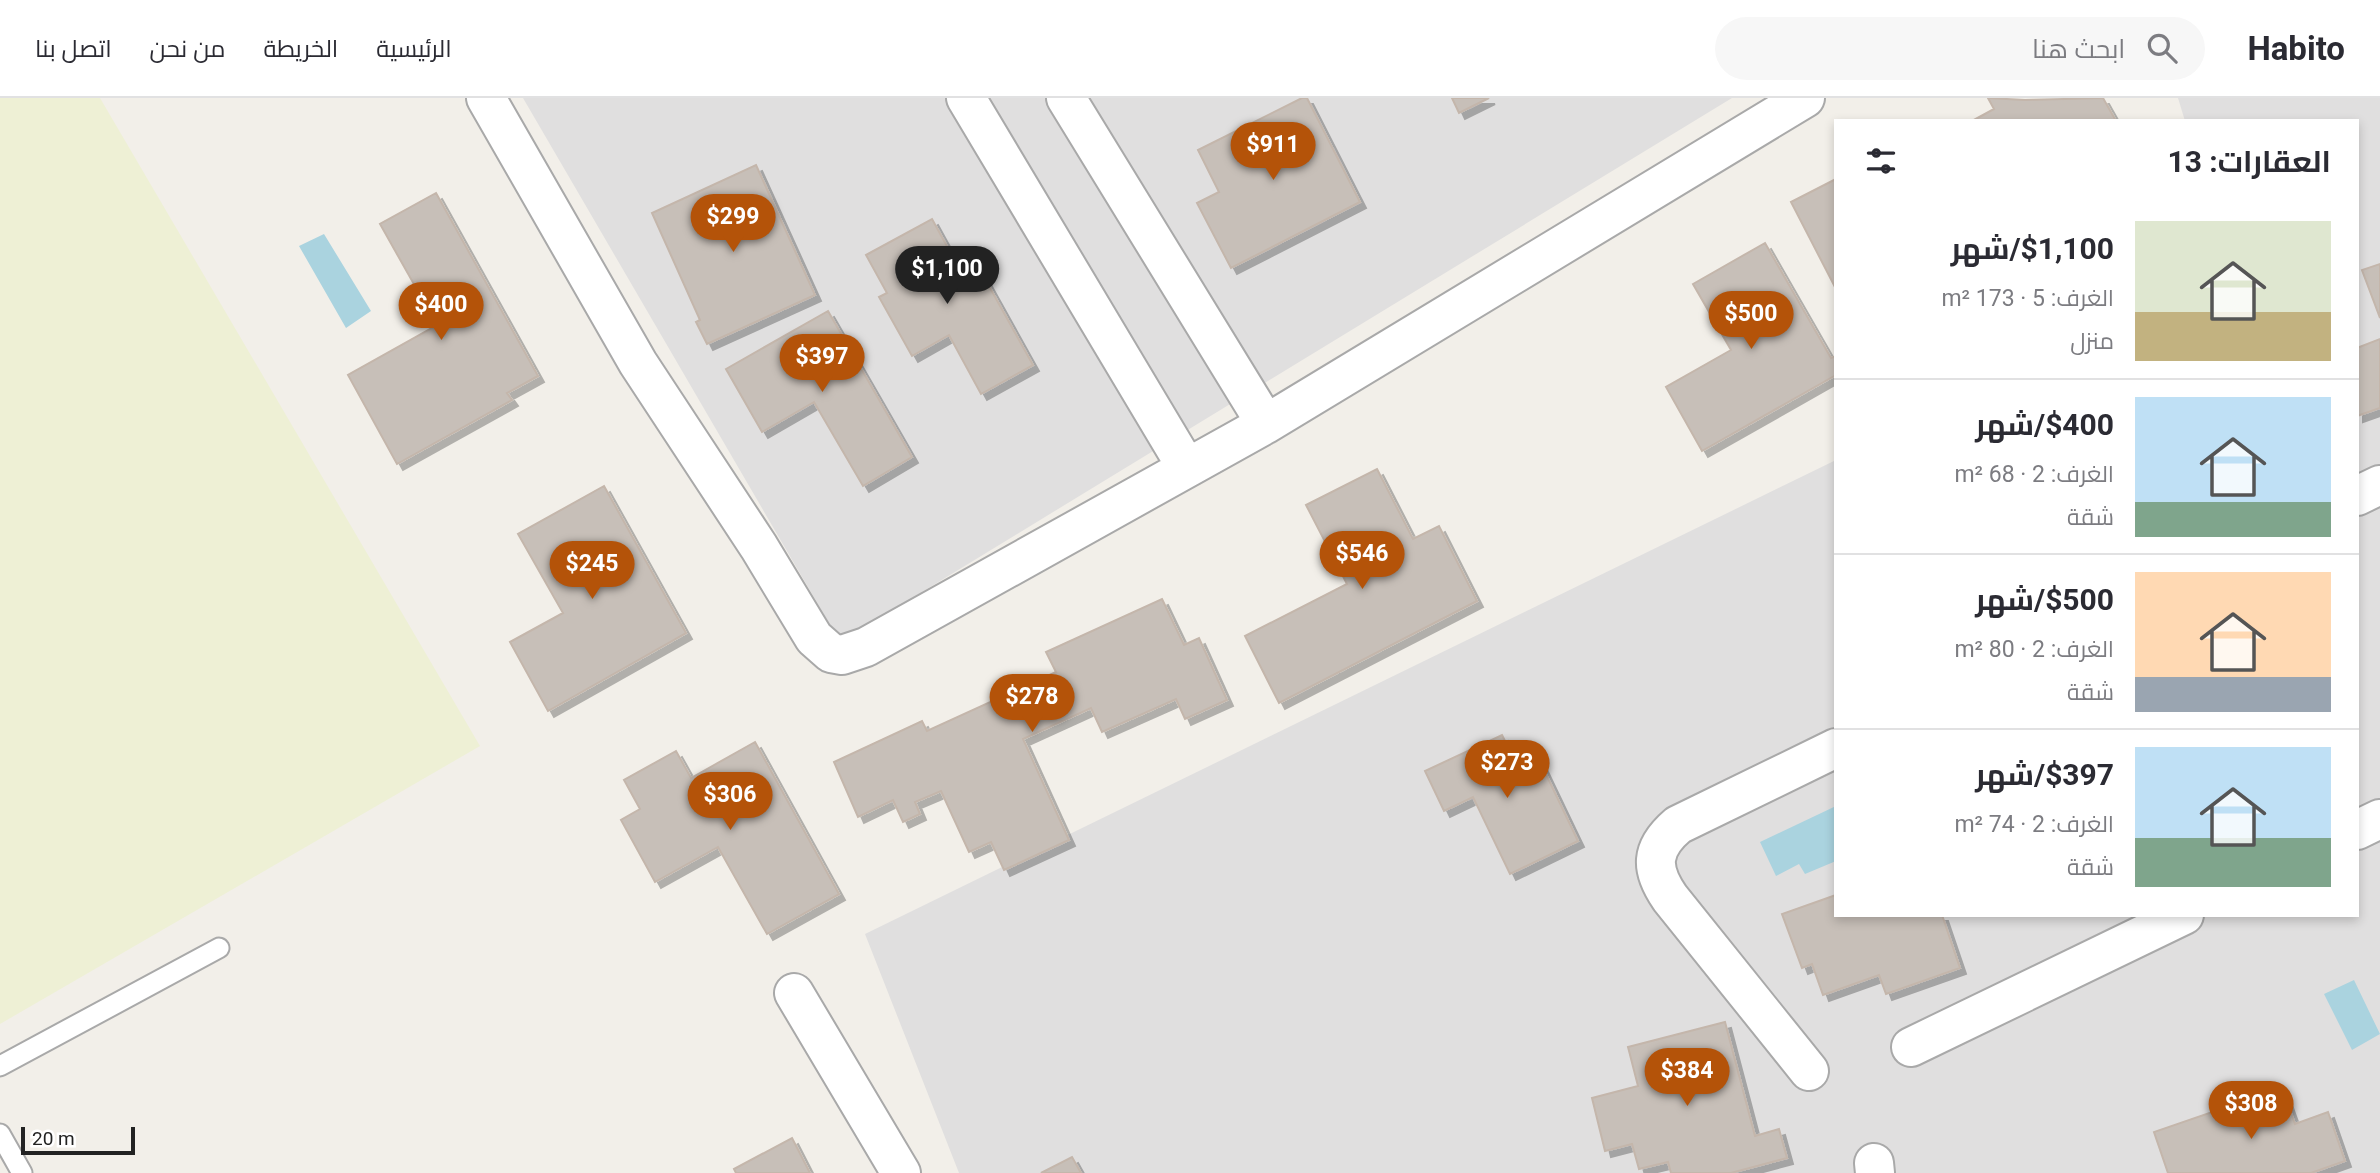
<!DOCTYPE html>
<html lang="ar">
<meta charset="utf-8">
<style>
:root{--surface:#fff;--page:#f7f7f7;--text:#2b2b33;--muted:#7c7c81;--line:#e1e1e2;--accent:#b45309}
body{margin:0;font-family:Roboto,Cairo,sans-serif;background:var(--page);color:var(--text);direction:rtl;height:100vh;display:flex;flex-direction:column;font-size:26px;white-space:nowrap}
*{box-sizing:border-box;margin:0}
p{font-size:23px;color:var(--muted)}
.icon{flex:none;width:38px;height:38px;fill:none;stroke:currentColor;stroke-width:2;stroke-linecap:round;stroke-linejoin:round}
.map{position:relative;flex:1;overflow:hidden;direction:ltr}
.details{position:absolute;left:1834px;top:21px;width:525px;height:798px;display:flex;flex-direction:column;background:var(--surface);border-radius:0px;box-shadow:0 4px 10px #0003;direction:rtl}
.details>*{flex:none}
.scale{position:absolute;left:21px;bottom:18px;width:114px;box-sizing:border-box;padding-left:7px;border:4px solid #222;border-top:0;font-size:19px;line-height:24px;white-space:nowrap;color:#222;-webkit-text-stroke:5px #fff;paint-order:stroke}
.price{position:absolute;translate:-50% -60px;padding:0 16px;border-radius:24px;background:var(--accent);color:#fff;font-size:23px;line-height:46px;filter:drop-shadow(0 2px 4px #0008)}
.price::after{content:'';position:absolute;left:50%;top:42px;width:21px;height:16px;margin-left:-10px;background:inherit;clip-path:polygon(0 0,100% 0,50% 100%)}
.price.selected{background:#222;color:#fff}
ul{padding:0;list-style:none}
li{display:flex;align-items:center;gap:21px;height:175px;padding:0 28px}
li+li{border-top:2px solid var(--line)}
li span{display:grid;place-items:center;flex:none;width:196px;height:140px;border-radius:0px;color:#555}
li>.icon{margin-inline-start:auto}
span .icon{width:84px;height:84px;fill:#fffc;stroke-width:1}
li b{font-size:30px}
h2{display:flex;justify-content:space-between;align-items:center;height:84px;padding:0 28px;font-size:30px}
header{display:flex;align-items:center;gap:42px;box-sizing:border-box;height:98px;padding:0 35px;background:var(--surface);border-bottom:2px solid var(--line)}
header strong{font-size:33px}
nav{display:flex;gap:38px;margin-inline-start:auto;font-size:24px}
.search{width:490px;height:63px;background:var(--page);display:flex;align-items:center;gap:18px;box-sizing:border-box;padding:0 24px;border-radius:38px;color:var(--muted);font-size:26px}
.map>svg:first-child{display:block}
.residential{fill:#e0dfdf}
.farmland{fill:#eef0d5}
.water{fill:#aad3df}
.building{fill:#c7bfb8;stroke:#c4b6ab;stroke-width:2;filter:url(#shadow)}
.lines{fill:none;stroke-linecap:round;stroke-linejoin:round}
.service-casing{stroke:#a9a9a9;stroke-width:23}
.minor-casing{stroke:#a9a9a9;stroke-width:42}
.service{stroke:#fff;stroke-width:19}
.minor{stroke:#fff;stroke-width:38}
</style>
<header>
<strong>Habito</strong>
<div class="search"><svg class="icon" aria-label="search" viewBox="0 0 24 24"><circle cx="10" cy="10" r="6"/><path d="M15 15l6 6"/></svg>ابحث هنا</div>
<nav><a>الرئيسية</a><a>الخريطة</a><a>من نحن</a><a>اتصل بنا</a></nav>
</header>
<div class="map">
<svg width="2380" height="1075" viewBox="0 0 2380 1075">
<defs>
<filter id="shadow"><feDropShadow dx="6" dy="6" stdDeviation="0" flood-color="#0004"/></filter>
</defs>
<rect width="100%" height="100%" fill="#f2efe9"/>
<path class="residential" d="M523,0H1732L840,544Z
M2178,0H2380V1075H959L865,836L1836,362V817H2357V23H2185Z"/>
<path class="farmland" d="M0,0H100L480,648L0,926Z"/>
<path class="water" d="M324,136L371,213L346,230L299,148Z
M1836,708V763L1805,776L1799,766L1776,778L1760,744Z
M2354,882L2380,936L2352,952L2324,896Z"/>
<path class="building" d="M1302,0H1307L1360,104L1231,170L1197,105L1219,94L1198,52Z
M1452,0H1489L1459,15Z
M1988,0L2025,2L2103,0L2116,23H1972L1994,11Z
M756,67L815,197L707,246L696,224L700,222L652,115Z
M1836,81V191L1791,104Z
M436,95L538,278L507,295L512,302L397,366L348,277L437,227L380,126Z
M932,121L960,172L975,163L1033,267L981,296L949,237L912,258L879,199L887,195L866,157Z
M1765,145L1831,260L1836,258V277L1702,353L1666,289L1731,252L1693,186Z
M2380,166V220L2362,172Z
M828,213L912,359L863,388L814,304L762,334L726,271Z
M2380,241V310L2357,318V250Z
M1377,371L1413,441L1439,428L1477,503L1279,605L1245,538L1347,486L1306,407Z
M604,388L686,535L548,613L510,544L563,515L518,436Z
M1162,501L1184,547L1199,540L1227,602L1185,621L1176,601L1102,634L1091,610L1023,641L1069,742L1004,772L991,744L969,754L941,693L915,704L920,716L903,724L893,702L858,719L834,664L922,623L927,633L1056,574L1046,554Z
M1502,637L1512,657L1532,647L1578,743L1510,776L1473,699L1444,713L1425,673Z
M755,644L839,796L767,836L718,749L655,784L621,722L640,711L624,682L676,653L691,680Z
M1836,797V817H1942L1960,870L1886,896L1879,877L1823,897L1812,866L1802,870L1782,816Z
M1725,924L1755,1038L1779,1031L1787,1060L1731,1075H1671L1668,1064L1639,1071L1632,1046L1605,1053L1592,1000L1638,988L1628,949Z
M2282,990L2295,1026L2328,1014L2345,1063L2311,1075H2168L2154,1034Z
M792,1040L810,1075H736L734,1071Z
M1072,1059L1081,1075H1041Z"/>
<g class="lines">
<g class="service-casing">
<path id="service" d="M0,968L219,850
M0,1036L22,1075"/>
</g>
<g class="minor-casing">
<path id="minor" d="M486,0L638,265L759,449L814,540L831,555L842,557L866,549L1266,326L1805,0
M966,0L1187,370
M1066,0L1266,326
M2357,398L2380,387
M2357,732L2380,721
M794,895L901,1075
M1911,949L2184,817
M1809,973L1670,800C1650,771 1650,751 1678,727L1836,650
M1874,1065L1875,1075"/>
</g>
<use href="#service" class="service"/>
<use href="#minor" class="minor"/>
</g>
</svg>
<div class="scale">20 m</div>
<b class="price" style="left:1273px;top:84px">$911</b>
<b class="price" style="left:733px;top:156px">$299</b>
<b class="price selected" style="left:947px;top:208px">$1,100</b>
<b class="price" style="left:441px;top:244px">$400</b>
<b class="price" style="left:1751px;top:253px">$500</b>
<b class="price" style="left:822px;top:296px">$397</b>
<b class="price" style="left:1362px;top:493px">$546</b>
<b class="price" style="left:592px;top:503px">$245</b>
<b class="price" style="left:1032px;top:636px">$278</b>
<b class="price" style="left:1507px;top:702px">$273</b>
<b class="price" style="left:730px;top:734px">$306</b>
<b class="price" style="left:1687px;top:1010px">$384</b>
<b class="price" style="left:2251px;top:1043px">$308</b>
<section class="details">
<h2>العقارات: 13<svg class="icon" aria-label="filters" viewBox="0 0 24 24"><path d="M4 7h16M4 17h16"/><circle cx="9" cy="7" r="2"/><circle cx="15" cy="17" r="2"/></svg></h2>
<ul>
<li><span style="background:linear-gradient(#dfe7d0 65%,#c2b280 0)"><svg class="icon" aria-label="home" viewBox="0 0 24 24"><path d="M3 11l9-7 9 7M6 9v11h12V9"/></svg></span><div><b>$1,100/شهر</b><p>الغرف: 5 · 173 m²</p><p>منزل</p></div></li>
<li><span style="background:linear-gradient(#bfe0f5 75%,#7fa58c 0)"><svg class="icon" aria-label="home" viewBox="0 0 24 24"><path d="M3 11l9-7 9 7M6 9v11h12V9"/></svg></span><div><b>$400/شهر</b><p>الغرف: 2 · 68 m²</p><p>شقة</p></div></li>
<li><span style="background:linear-gradient(#ffd9b3 75%,#9aa5b1 0)"><svg class="icon" aria-label="home" viewBox="0 0 24 24"><path d="M3 11l9-7 9 7M6 9v11h12V9"/></svg></span><div><b>$500/شهر</b><p>الغرف: 2 · 80 m²</p><p>شقة</p></div></li>
<li><span style="background:linear-gradient(#bfe0f5 65%,#7fa58c 0)"><svg class="icon" aria-label="home" viewBox="0 0 24 24"><path d="M3 11l9-7 9 7M6 9v11h12V9"/></svg></span><div><b>$397/شهر</b><p>الغرف: 2 · 74 m²</p><p>شقة</p></div></li>
</ul>
</section>
</div>
